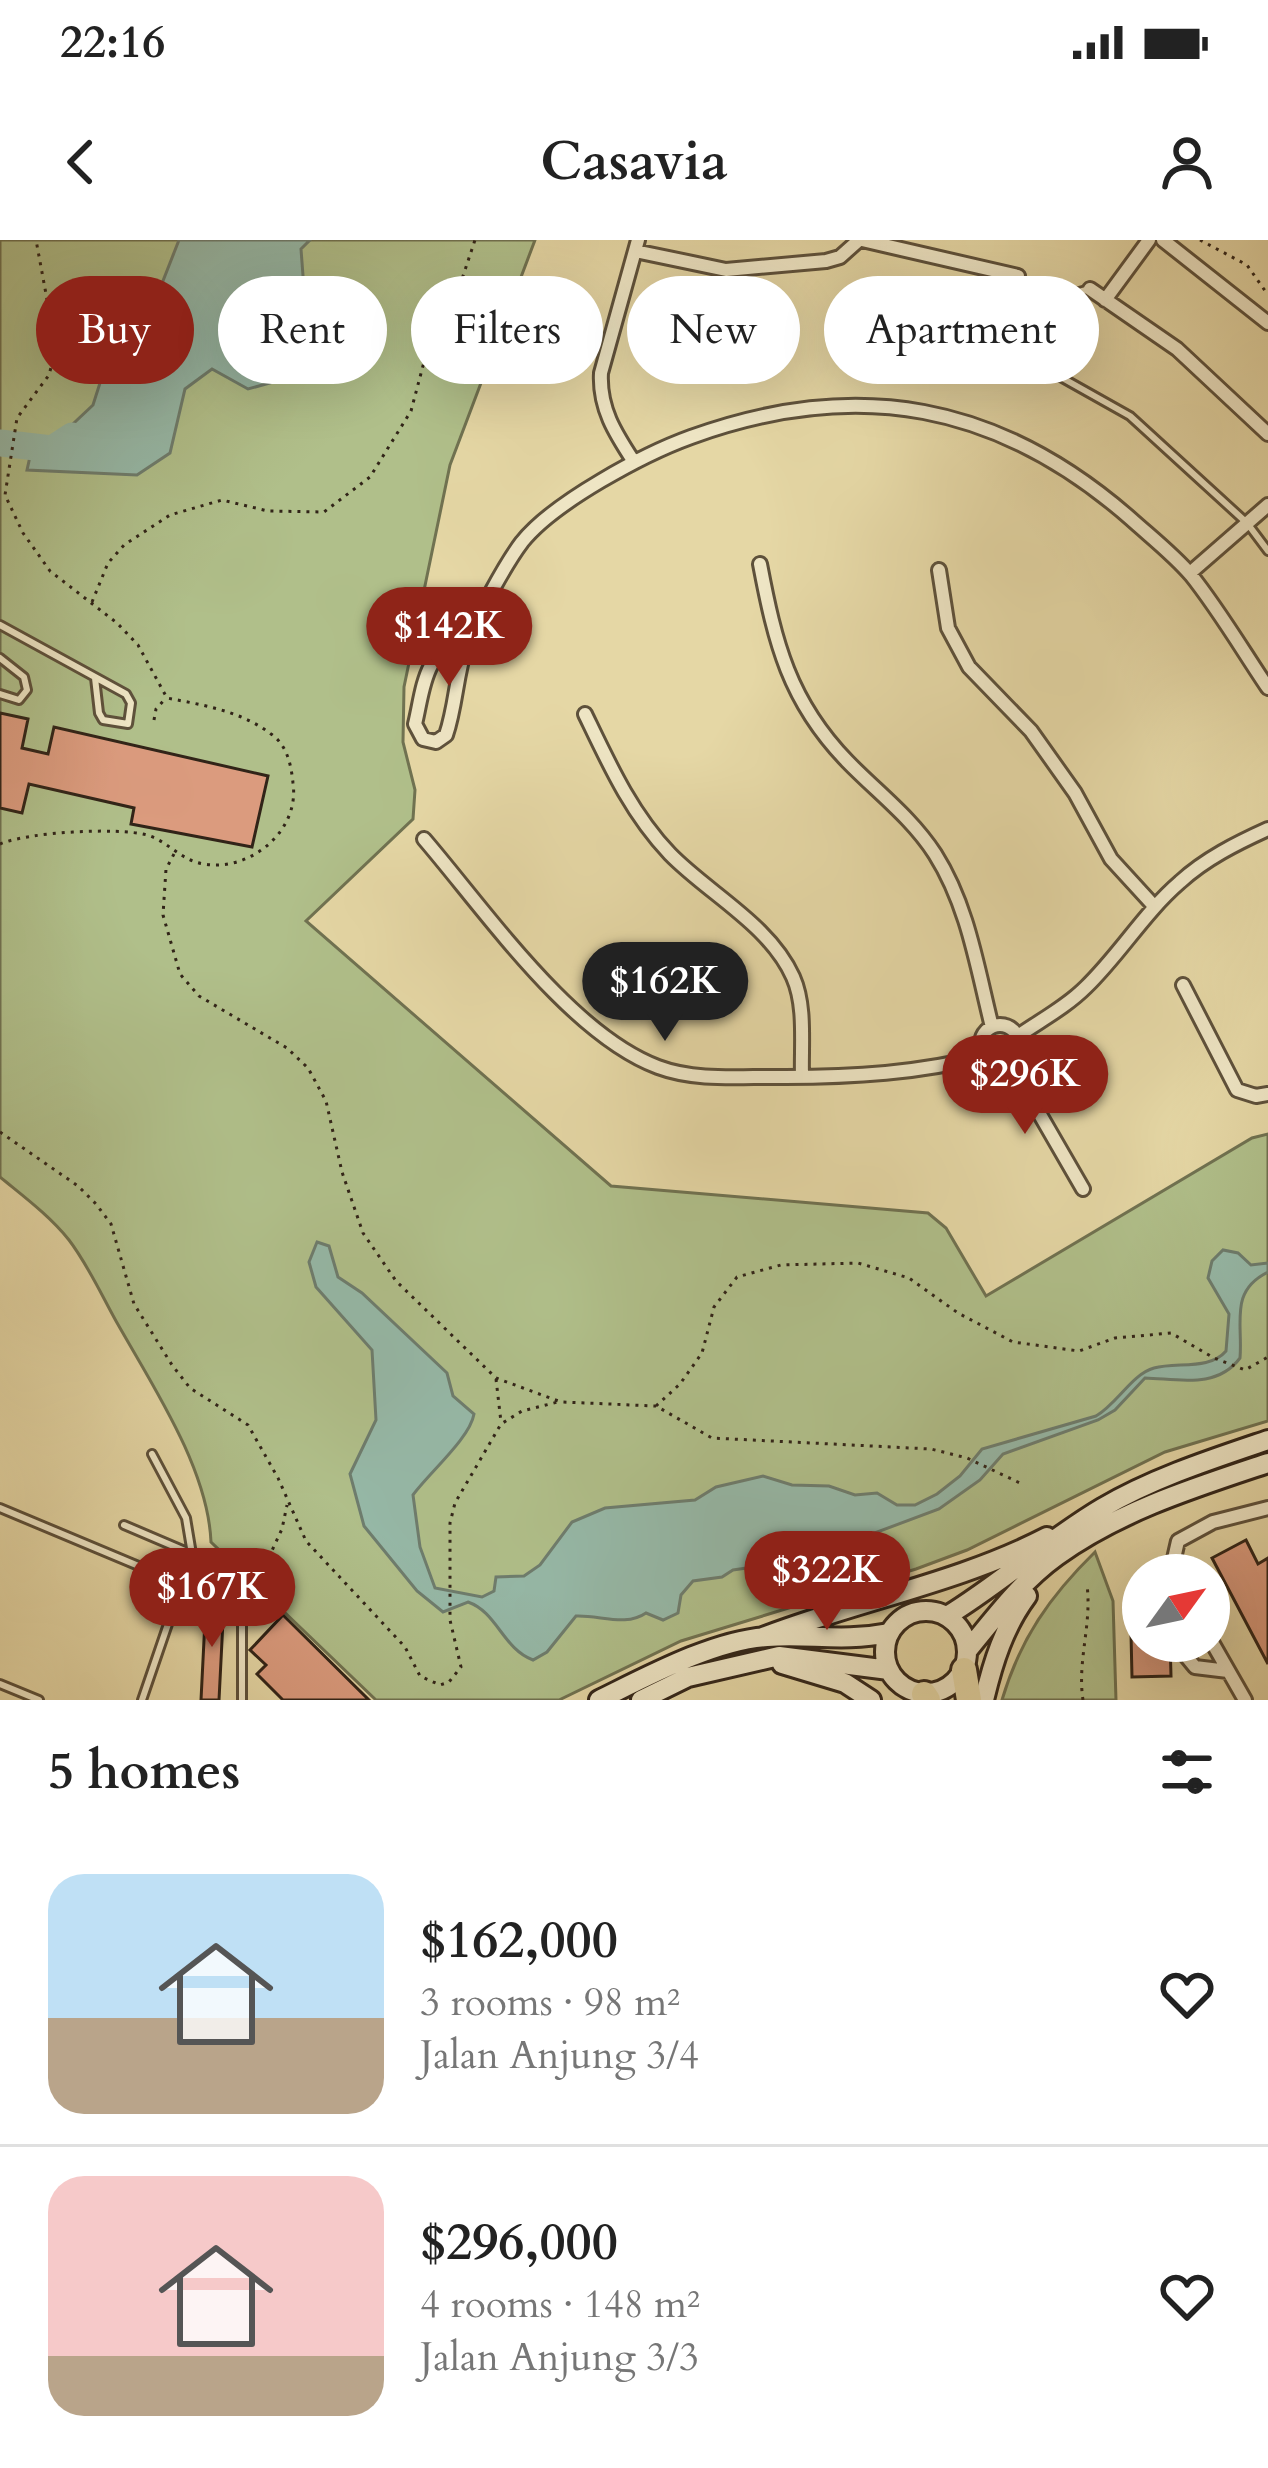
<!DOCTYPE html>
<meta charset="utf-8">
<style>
:root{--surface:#fff;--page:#f2f2f2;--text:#222;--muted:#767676;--line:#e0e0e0;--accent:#8f2418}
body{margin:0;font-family:Cardo,serif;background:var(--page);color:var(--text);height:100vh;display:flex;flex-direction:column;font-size:45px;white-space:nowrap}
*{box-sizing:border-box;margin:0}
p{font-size:39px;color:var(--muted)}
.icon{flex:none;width:66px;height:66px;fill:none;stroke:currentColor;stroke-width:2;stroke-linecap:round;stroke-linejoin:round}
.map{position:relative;height:1460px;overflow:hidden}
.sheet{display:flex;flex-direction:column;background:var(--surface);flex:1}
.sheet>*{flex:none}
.guide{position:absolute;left:36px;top:36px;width:1197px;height:108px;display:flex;gap:24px}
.needle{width:78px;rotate:57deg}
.fabs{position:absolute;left:1122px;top:1314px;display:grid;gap:24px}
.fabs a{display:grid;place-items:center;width:108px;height:108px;border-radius:50%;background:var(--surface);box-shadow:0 12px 48px #0002;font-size:60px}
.price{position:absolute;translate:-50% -102px;padding:0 27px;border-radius:42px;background:var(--accent);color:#fff;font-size:39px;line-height:78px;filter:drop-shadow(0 3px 6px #0008)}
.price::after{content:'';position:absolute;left:50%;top:72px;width:36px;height:27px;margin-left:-18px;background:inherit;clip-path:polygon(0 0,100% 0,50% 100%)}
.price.current{background:#222;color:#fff}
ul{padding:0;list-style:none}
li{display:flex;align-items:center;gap:36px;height:300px;padding:0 48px}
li+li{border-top:3px solid var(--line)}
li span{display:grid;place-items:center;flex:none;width:336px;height:240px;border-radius:36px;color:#555}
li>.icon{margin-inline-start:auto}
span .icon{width:144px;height:144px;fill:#fffc;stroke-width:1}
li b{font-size:51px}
h2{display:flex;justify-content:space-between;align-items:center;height:144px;padding:0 48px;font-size:51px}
.chip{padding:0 42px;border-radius:54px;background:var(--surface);box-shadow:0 12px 48px #0002;font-size:42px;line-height:108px}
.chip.current{background:var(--accent);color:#fff}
.status{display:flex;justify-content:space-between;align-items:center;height:84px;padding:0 60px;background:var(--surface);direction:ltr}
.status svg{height:33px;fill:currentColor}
header{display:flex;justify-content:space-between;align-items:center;height:156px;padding:0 48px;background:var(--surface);font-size:54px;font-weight:800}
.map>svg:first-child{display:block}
.green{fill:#b0bf8a;stroke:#707251;stroke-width:3}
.water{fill:#96b9a8;stroke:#6e7d6e;stroke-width:3}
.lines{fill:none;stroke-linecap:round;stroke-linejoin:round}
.river{stroke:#96b9a8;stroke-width:27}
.building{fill:#db9b7e;stroke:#312418;stroke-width:3}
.lane-casing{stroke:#5e513b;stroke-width:12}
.street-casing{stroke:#5e513b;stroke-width:18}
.secondary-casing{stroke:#312418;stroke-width:24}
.highway-casing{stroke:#312418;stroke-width:30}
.path{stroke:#312418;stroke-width:3;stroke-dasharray:3 6;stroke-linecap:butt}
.lane{stroke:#eee5c4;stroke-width:6}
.street{stroke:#eee5c4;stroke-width:12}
.secondary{stroke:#eee5c4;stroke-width:18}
.highway{stroke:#e5d7a5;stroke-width:24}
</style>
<div class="status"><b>22:16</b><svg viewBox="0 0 49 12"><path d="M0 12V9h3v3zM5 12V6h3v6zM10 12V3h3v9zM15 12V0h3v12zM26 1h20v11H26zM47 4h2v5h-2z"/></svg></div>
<header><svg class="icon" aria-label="back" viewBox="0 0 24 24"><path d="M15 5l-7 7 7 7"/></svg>Casavia<svg class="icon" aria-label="person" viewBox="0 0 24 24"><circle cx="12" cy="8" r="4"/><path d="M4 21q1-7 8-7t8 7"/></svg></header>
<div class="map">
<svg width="1268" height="1460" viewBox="0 0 1268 1460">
<rect width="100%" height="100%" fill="#e5d7a5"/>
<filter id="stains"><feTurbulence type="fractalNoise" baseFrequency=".00167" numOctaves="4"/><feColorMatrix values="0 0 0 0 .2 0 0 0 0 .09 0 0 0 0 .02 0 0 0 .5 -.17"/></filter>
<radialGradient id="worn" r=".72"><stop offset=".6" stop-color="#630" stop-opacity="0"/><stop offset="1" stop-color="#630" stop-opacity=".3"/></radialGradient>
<path class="green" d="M0,0H535L450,225L404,447L403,502L415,550L413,579L306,681L611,946L928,973L946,988L986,1056L1252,898L1268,894V1181L1165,1212L967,1310L916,1329L681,1401L559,1460H376L211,1302C208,1228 152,1145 116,1081C101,1054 88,1025 69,1000C50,976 23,956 0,937Z
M1095,1312L1113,1361L1116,1460H1002C1020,1399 1050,1356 1095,1312Z"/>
<path class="water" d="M179,0H310L301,9L307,89L291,137L248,149L212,129L185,149L170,213L137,235L27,230L31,212L59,197L93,165L107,121L150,74Z
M317,1002L329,1006L338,1037L362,1053L447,1133L453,1156L474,1174C470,1198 430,1232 413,1255L420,1307L435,1348L482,1357L494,1351L496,1337L524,1336L540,1325L572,1282L605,1268L695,1260L716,1247L763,1236L792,1245L829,1246L855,1255L877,1253L897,1265H915L937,1254L960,1236L982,1209L1096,1176C1117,1164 1132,1134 1154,1128C1178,1122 1210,1130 1226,1111L1229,1074L1208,1038L1212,1021L1223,1010L1238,1013L1251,1025L1268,1023V1032C1229,1051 1243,1083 1240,1118C1217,1149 1179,1139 1145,1138L1115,1170L1098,1180L1003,1214L980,1240L939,1269L802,1320L733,1330L722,1337L693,1341L681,1355L678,1373L663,1380L646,1373C626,1387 600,1375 576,1376L547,1412L533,1420C503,1409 497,1372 468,1362L443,1372L417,1351L364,1286L350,1234L376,1180L372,1110L316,1047L309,1022Z"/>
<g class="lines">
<path class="river" d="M0,203L52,209L72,196"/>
</g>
<path class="building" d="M0,473L28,479L22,508L48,514L54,487L268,536L252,607L131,584L134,568L29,544L22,573L0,568Z
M1246,1300L1258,1324L1268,1318V1424L1212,1318Z
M1143,1350V1401H1170L1171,1436L1132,1437L1130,1351Z
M206,1360L224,1361L219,1460H201Z
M283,1375L369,1460H283L257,1434L266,1425L250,1410Z"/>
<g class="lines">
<g class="lane-casing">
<path id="lane" d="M1090,49L1068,55L1064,61L1039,114L1041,126L1130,176L1247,283L1268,311
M0,385L126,454L131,463L128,484L103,480L99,473L95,438
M0,418L24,437L27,450L19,460L0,454
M0,1268L184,1345
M124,1285L192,1314
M0,1444L39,1460
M142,1460L192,1314L186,1278L152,1214
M242,1460V1385L256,1346"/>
</g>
<g class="street-casing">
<path id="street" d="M862,0L1018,36
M1163,0L1268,83
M635,11L726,30L826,21L840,17L859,0
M1090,49L1177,109L1268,194
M1105,60L1149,0
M634,222C615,193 599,168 601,133L638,0
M760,324C775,403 789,461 847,521C877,552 911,577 935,614C968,666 977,727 992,787
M939,330L948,388L969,427L1031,491L1075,553L1111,619L1154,666
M1190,333L1268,265
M466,404C424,405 423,452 415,484L423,499L436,502L446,495C456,466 456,435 466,406C474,381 506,323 522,302C554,262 644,214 691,197C857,137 999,163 1131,279C1151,297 1174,315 1191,335C1219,370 1243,411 1268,448
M585,474C609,524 631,573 670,614C709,654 769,684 793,737C806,766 801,805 802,837
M424,599C485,670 570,794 658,827C698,842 744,836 785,837C853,837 919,833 985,816
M1183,745L1237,850L1256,856L1268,854
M981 804a19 19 0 1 1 38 0a19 19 0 1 1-38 0Z
M1018,796C1041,780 1066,767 1086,747C1120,714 1144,673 1180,642C1205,619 1237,603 1268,589
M1009,821L1083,949
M1177,1335L1173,1323L1178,1301L1213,1282L1268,1268
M1209,1397L1245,1460
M1187,1401L1186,1416L1195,1427L1228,1431"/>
</g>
<g class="secondary-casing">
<path id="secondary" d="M885 1412a41 41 0 1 1 82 0a41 41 0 1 1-82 0Z
M947,1376C1001,1343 1048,1300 1102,1268C1153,1238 1212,1219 1268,1200
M763,1397C856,1361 958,1343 1047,1297
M968,1410C995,1377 1022,1341 1057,1316C1119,1271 1196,1247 1268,1223
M782,1424L845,1443L871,1460
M599,1460C646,1437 714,1400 767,1397C811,1394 843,1402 889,1393
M641,1460L688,1437L779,1416L889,1430
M984,1460C993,1422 1004,1387 1027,1356"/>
</g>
<g class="highway-casing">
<path id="highway" d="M964,1430L969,1460
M924,1454L928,1460"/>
</g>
<path class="path" d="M1200,0L1247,25L1268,55
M92,362L108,323L124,305L170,275L222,260L268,271L324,272L370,237L411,171L428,107L459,48L475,0
M154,480L156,469L165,459
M0,604C28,592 118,587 147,595C168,601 181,621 204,624C250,632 300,591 293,543C291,524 287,505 271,494C241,471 203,465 167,458L138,405L117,383L50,331L23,293L5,255L17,178L49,135L56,108L36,0
M174,614L166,629L163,675L180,734L199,756L287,808L308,828L326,861L342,932L363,993L396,1041L496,1138L561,1162L656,1166L712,1198L931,1209L967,1218L1020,1243
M0,892L78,946L96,964L111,984L134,1064L172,1125L190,1148L248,1185L278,1238L306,1301L405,1407L420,1436L440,1445L449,1442L461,1427L450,1380V1283L455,1263L501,1184L522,1171L558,1162
M496,1139L501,1182
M656,1166L680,1144L702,1113L714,1067L737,1037L781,1025L858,1023L909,1038L958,1073L1013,1102L1079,1111L1115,1098L1171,1093L1214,1118L1245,1130L1268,1117
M261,1334L282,1289L287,1265
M1083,1460C1077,1421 1092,1385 1087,1345"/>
<use href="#lane" class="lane"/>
<use href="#street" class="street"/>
<use href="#secondary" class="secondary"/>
<use href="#highway" class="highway"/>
</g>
<rect width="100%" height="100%" filter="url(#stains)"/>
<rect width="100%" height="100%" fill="url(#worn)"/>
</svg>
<div class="fabs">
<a><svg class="needle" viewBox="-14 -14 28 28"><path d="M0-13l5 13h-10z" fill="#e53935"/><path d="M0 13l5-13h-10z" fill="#767676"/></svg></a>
</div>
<b class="price" style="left:449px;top:449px">$142K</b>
<b class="price current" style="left:665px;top:804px">$162K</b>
<b class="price" style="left:1025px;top:897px">$296K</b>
<b class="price" style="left:827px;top:1393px">$322K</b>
<b class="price" style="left:212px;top:1410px">$167K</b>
<div class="guide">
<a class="chip current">Buy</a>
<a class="chip">Rent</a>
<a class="chip">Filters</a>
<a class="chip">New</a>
<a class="chip">Apartment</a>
</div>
</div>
<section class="sheet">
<h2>5 homes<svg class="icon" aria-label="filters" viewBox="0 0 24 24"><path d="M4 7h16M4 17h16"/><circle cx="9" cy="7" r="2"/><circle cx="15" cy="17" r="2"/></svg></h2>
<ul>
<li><span style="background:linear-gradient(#bfe0f5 60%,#b9a48a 0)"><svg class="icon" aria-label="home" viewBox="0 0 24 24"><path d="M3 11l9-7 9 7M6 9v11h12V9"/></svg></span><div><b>$162,000</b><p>3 rooms · 98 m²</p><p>Jalan Anjung 3/4</p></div><svg class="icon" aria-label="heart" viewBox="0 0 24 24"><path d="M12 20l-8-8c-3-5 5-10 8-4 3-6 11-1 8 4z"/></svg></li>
<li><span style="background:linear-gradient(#f6c9c9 75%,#b9a48a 0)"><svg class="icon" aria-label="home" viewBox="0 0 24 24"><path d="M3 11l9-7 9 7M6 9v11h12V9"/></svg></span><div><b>$296,000</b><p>4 rooms · 148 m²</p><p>Jalan Anjung 3/3</p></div><svg class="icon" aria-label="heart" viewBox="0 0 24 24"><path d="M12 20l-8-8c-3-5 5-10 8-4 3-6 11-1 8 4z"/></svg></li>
</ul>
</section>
